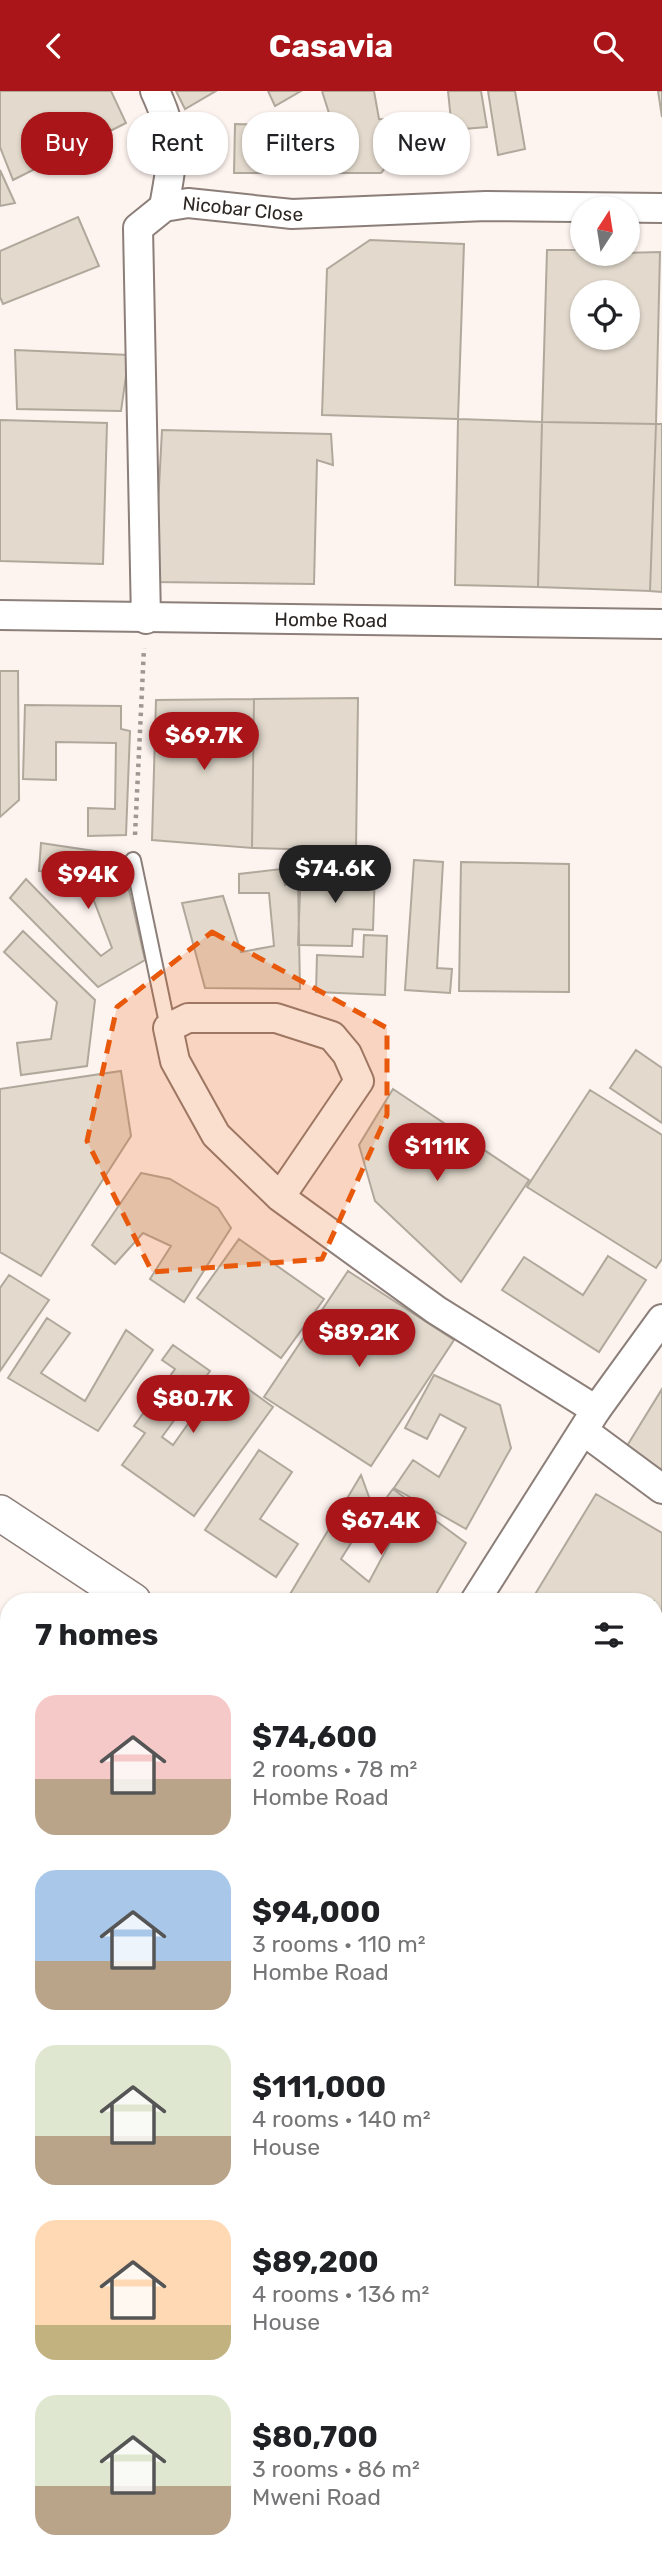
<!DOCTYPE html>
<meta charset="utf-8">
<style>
:root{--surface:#fff;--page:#f6f6f6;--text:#202124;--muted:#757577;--accent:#a91518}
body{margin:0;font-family:Rubik,sans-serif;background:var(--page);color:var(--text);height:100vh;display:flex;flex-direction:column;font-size:26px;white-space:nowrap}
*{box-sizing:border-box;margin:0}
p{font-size:23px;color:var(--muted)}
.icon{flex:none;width:38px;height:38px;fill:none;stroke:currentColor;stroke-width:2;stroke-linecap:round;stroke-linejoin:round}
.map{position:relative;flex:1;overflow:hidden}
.sheet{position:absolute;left:0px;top:1502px;width:663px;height:975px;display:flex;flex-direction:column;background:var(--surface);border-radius:28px 28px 0 0;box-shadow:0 2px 5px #0004}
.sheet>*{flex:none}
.top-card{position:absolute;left:21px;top:21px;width:621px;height:63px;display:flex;gap:14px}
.needle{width:46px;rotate:12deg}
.fabs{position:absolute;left:570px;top:105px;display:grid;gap:14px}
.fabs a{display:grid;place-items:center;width:70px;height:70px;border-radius:50%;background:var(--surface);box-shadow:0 2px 5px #0004;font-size:35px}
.price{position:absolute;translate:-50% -60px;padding:0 16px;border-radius:24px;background:var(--accent);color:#fff;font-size:23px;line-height:46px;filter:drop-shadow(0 2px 4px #0008)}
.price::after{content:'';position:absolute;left:50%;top:42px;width:21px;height:16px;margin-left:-10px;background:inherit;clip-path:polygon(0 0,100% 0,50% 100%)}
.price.on{background:#222;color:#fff}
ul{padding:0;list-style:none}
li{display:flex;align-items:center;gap:21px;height:175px;padding:0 35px}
li span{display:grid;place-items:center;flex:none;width:196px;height:140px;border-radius:21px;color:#555}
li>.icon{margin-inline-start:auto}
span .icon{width:84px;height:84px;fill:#fffc;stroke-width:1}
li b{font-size:30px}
h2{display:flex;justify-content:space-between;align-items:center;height:84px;padding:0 35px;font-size:30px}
.tag{padding:0 24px;border-radius:28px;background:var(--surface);box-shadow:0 2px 5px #0004;font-size:24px;line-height:63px}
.tag.on{background:var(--accent);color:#fff}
header{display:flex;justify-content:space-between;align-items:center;height:91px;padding:0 35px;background:var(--accent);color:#fff;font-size:32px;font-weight:700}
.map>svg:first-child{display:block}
.green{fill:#d7e2cb}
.building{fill:#e3dacd;stroke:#b1a89c;stroke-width:2;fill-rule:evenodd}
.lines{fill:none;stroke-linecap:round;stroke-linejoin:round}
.service-casing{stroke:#8c7e78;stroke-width:18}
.minor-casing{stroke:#8c7e78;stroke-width:32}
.tertiary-casing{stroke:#8c7e78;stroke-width:38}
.path{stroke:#9f9793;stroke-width:4.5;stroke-dasharray:3.5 5;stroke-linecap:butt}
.service{stroke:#fff;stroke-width:14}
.minor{stroke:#fff;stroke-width:28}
.tertiary{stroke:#fff;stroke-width:35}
.marked{fill:#e8590c;fill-opacity:0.2;stroke:#e8590c;stroke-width:5;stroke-dasharray:14 9;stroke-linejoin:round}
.labels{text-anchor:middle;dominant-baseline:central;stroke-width:7;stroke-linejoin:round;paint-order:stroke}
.street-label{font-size:19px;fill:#2d2724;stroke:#fff}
</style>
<header><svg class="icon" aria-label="back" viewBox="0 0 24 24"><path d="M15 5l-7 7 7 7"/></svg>Casavia<svg class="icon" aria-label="search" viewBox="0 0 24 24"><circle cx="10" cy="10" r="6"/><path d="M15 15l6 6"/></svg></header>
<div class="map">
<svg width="662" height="2475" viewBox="0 0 662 2475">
<rect width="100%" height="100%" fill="#fdf3ef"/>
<path class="green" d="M0,2319L9,2321V2468H654L655,2369L662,2373V2475H0Z"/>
<path class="building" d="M0,0H111L126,32L13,89L0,56Z
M176,0H216L185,18Z
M268,0H301L275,15Z
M322,0H374L379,28L392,29L400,60L381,82H234L235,33L333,35Z
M448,0H481L487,36L452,39Z
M488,0H515L525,58L498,64Z
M658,0H662V26Z
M0,79L15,112L0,115Z
M78,126L99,175L3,213L0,206V160Z
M370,149L464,153L458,328L322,324L327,178Z
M547,159H583V163L660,161L656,333L542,331ZM583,201H628V247H583Z
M15,259L129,264L121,320L17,318Z
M458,328L542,331L538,496L455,494Z
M0,329L107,332L103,473L0,470Z
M542,331L656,333L650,500L538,496Z
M656,333H662V501L650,500Z
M162,339L331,343L333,374L317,369L314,493L154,491Z
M0,580H18L19,709L0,726Z
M358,607L356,760L252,757L254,608Z
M254,608L252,757L152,749L156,609Z
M25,614L121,615V638L130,640L126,744L88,745V717L115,718L116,652L56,651V689L23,688Z
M41,752L121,764L145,869L98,896L10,807L26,788L101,865L112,857L84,784L39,780Z
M414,769L443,771L437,877L452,878L450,902L405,899Z
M461,771L569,773V901L459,900Z
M301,777L375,779L373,839L353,838L352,855L298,854Z
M281,778L285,794L298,791L300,898L205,897L182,812L223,805L241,861L274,855L269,802H239V783Z
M23,840L95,909L87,975L21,984L17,952L51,948L57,911L4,861Z
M364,844L387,845L385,904L316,901L317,864L363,866Z
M636,959L662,977V1032L610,997Z
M121,980L131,1045L41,1185L0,1161V998Z
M393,998L529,1089L461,1191L375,1110L359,1054Z
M590,999L662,1044V1168L656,1177L527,1096Z
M141,1082L170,1088L218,1117L231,1137L184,1211L150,1188L171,1155L143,1142L115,1173L92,1154Z
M239,1148L324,1208L281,1267L197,1207Z
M608,1165L646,1189L599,1261L502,1199L524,1166L583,1204Z
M348,1180L454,1249L371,1375L264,1306Z
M9,1184L49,1209L0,1280V1197Z
M47,1227L70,1242L41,1282L85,1310L126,1239L153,1259L98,1340L8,1287Z
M173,1254L210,1280L162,1346L173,1354L215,1295L235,1308L244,1295L273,1316L194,1425L122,1374L145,1342L134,1335L175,1278L162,1269Z
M434,1284L500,1314L511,1357L466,1438L394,1397L413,1369L439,1386L466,1337L440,1323L427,1348L405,1337Z
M662,1298V1388L622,1363Z
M259,1359L292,1381L260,1428L298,1453L276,1486L205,1439Z
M361,1384L373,1417L341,1468L369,1491L403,1427L384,1410L393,1398L466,1452L432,1510H286Z
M596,1403L662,1442V1596L658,1602L654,1600V1510H531Z
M0,1772L9,1777V1790L0,1805Z
M662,1930V2035L654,2045V1941Z
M5,1987L9,1990V2050L0,2044V1994Z
M654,2054L662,2060V2132L654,2127Z
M0,2164L9,2166V2207L0,2206Z
M0,2265L9,2266V2301L0,2299Z"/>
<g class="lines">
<g class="service-casing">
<path id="service" d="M133,769L168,937"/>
</g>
<g class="minor-casing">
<g id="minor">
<path d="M155,0C177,47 173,66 164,116"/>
<path id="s1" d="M0,524L662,533"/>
<path id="s2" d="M146,528L138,137L164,116L188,112L292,123L486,115L662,117"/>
<path d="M280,1106L359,990L347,963L332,945L276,927H188L168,937L175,970L216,1044L280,1106L436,1219L596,1319"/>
<path d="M585,1341L662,1398"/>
<path d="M475,1510L596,1319L662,1228"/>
<path d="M0,1932L9,1938"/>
<path d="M654,2359L662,2364"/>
</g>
</g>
<g class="tertiary-casing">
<path id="tertiary" d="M0,1422L133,1510
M654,1838L662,1843"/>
</g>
<path class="path" d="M135,744L144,557"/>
<use href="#service" class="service"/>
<use href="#minor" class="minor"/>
<use href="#tertiary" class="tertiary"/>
</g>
<path class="marked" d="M212,841L387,937V1024L322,1168L152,1181L87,1050L117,916Z"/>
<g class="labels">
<g class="street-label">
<text stroke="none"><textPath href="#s2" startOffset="504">Nicobar Close</textPath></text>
<text stroke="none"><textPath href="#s1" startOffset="331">Hombe Road</textPath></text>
</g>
</g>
</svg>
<div class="fabs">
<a><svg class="needle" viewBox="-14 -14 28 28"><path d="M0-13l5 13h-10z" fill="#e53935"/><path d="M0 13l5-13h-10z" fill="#757577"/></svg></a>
<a><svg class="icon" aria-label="locate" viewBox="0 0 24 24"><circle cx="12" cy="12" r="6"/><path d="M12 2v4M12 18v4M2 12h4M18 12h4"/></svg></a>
</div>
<b class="price" style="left:204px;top:681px">$69.7K</b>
<b class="price on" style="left:335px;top:814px">$74.6K</b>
<b class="price" style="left:88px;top:820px">$94K</b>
<b class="price" style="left:437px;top:1092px">$111K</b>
<b class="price" style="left:359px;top:1278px">$89.2K</b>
<b class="price" style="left:193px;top:1344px">$80.7K</b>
<b class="price" style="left:381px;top:1466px">$67.4K</b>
<div class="top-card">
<a class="tag on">Buy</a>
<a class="tag">Rent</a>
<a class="tag">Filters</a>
<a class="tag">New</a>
</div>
<section class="sheet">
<h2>7 homes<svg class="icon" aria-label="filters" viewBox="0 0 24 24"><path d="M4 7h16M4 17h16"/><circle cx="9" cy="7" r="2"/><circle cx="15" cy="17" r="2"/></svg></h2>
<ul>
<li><span style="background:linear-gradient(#f6c9c9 60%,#b9a48a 0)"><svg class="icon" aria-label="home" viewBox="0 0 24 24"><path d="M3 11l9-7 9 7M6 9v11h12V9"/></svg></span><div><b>$74,600</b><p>2 rooms · 78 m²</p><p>Hombe Road</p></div></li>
<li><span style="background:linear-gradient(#a9c7e8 65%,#b9a48a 0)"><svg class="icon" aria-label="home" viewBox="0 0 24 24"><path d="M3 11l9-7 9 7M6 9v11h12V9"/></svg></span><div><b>$94,000</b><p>3 rooms · 110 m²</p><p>Hombe Road</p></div></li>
<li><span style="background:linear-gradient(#dfe7d0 65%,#b9a48a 0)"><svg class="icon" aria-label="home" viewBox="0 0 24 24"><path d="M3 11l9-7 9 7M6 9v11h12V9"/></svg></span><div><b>$111,000</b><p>4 rooms · 140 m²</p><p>House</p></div></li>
<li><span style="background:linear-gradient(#ffd9b3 75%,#c2b280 0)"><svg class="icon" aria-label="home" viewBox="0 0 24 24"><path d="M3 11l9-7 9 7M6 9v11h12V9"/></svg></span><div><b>$89,200</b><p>4 rooms · 136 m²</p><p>House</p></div></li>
<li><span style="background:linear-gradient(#dfe7d0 65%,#b9a48a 0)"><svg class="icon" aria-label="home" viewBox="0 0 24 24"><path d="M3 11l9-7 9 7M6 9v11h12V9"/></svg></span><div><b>$80,700</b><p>3 rooms · 86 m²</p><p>Mweni Road</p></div></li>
</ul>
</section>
</div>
